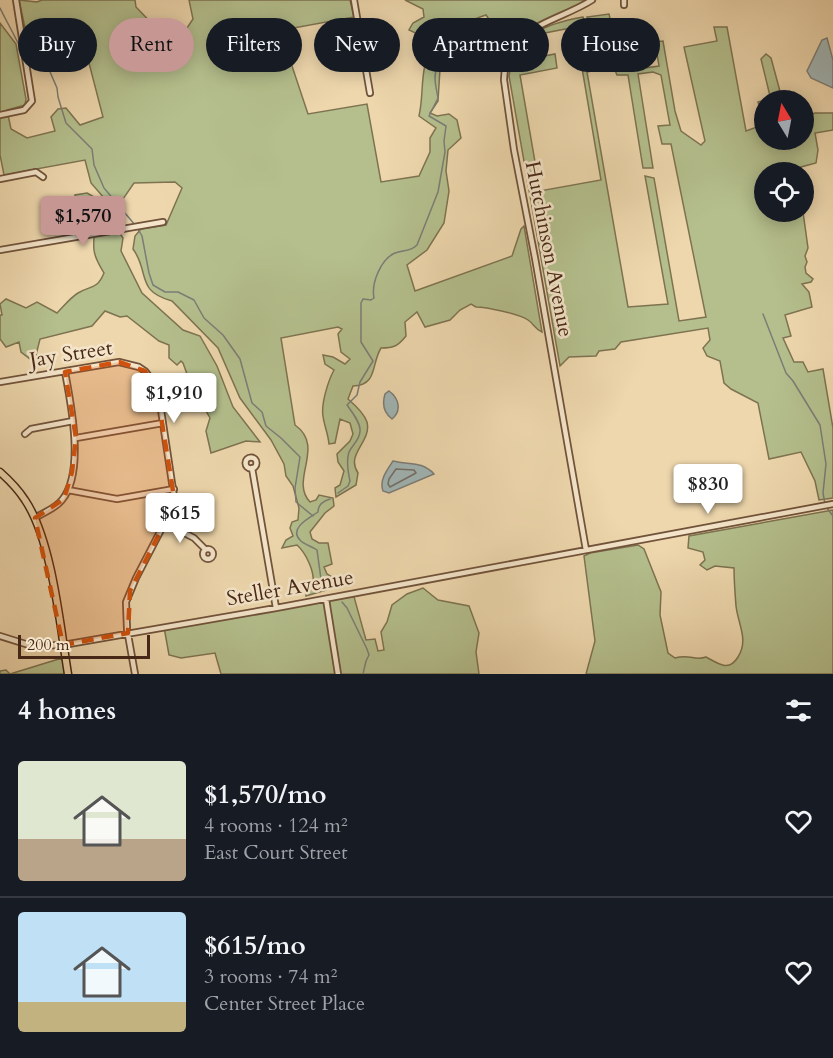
<!DOCTYPE html>
<meta charset="utf-8">
<style>
:root{--surface:#171b24;--page:#242831;--text:#f1f3f6;--muted:#9ea1a6;--line:#363941;--accent:#c59692}
body{margin:0;font-family:Cardo,serif;background:var(--page);color:var(--text);height:100vh;display:flex;flex-direction:column;font-size:22px;white-space:nowrap}
*{box-sizing:border-box;margin:0}
p{font-size:20px;color:var(--muted)}
.icon{flex:none;width:33px;height:33px;fill:none;stroke:currentColor;stroke-width:2;stroke-linecap:round;stroke-linejoin:round}
.map{position:relative;height:674px;overflow:hidden}
.details{display:flex;flex-direction:column;background:var(--surface);flex:1}
.details>*{flex:none}
.guide{position:absolute;left:18px;top:18px;width:798px;height:54px;display:flex;gap:12px}
.needle{width:39px;rotate:350deg}
.controls{position:absolute;left:754px;top:90px;display:grid;gap:12px}
.controls a{display:grid;place-items:center;width:60px;height:60px;border-radius:50%;background:var(--surface);box-shadow:0 3px 15px #0003;font-size:30px}
.scale{position:absolute;left:18px;bottom:15px;width:132px;box-sizing:border-box;padding-left:6px;border:3px solid #472715;border-top:0;font-size:16px;line-height:21px;white-space:nowrap;color:#472715;-webkit-text-stroke:4px #f4e5ca;paint-order:stroke}
.price{position:absolute;translate:-50% -51px;padding:0 14px;border-radius:6px;background:#fff;color:#222;font-size:20px;line-height:39px;filter:drop-shadow(0 2px 3px #0008)}
.price::after{content:'';position:absolute;left:50%;top:36px;width:18px;height:14px;margin-left:-9px;background:inherit;clip-path:polygon(0 0,100% 0,50% 100%)}
.price.current{background:var(--accent);color:#111}
ul{padding:0;list-style:none}
li{display:flex;align-items:center;gap:18px;height:150px;padding:0 18px}
li+li{border-top:2px solid var(--line)}
li span{display:grid;place-items:center;flex:none;width:168px;height:120px;border-radius:6px;color:#555}
li>.icon{margin-inline-start:auto}
span .icon{width:72px;height:72px;fill:#fffc;stroke-width:1}
li b{font-size:26px}
h2{display:flex;justify-content:space-between;align-items:center;height:72px;padding:0 18px;font-size:26px}
.pill{padding:0 21px;border-radius:27px;background:var(--surface);box-shadow:0 3px 15px #0003;font-size:21px;line-height:54px}
.pill.current{background:var(--accent);color:#111}
.map>svg:first-child{display:block}
.green{fill:#b4bf8d;stroke:#7e7351;stroke-width:1.5}
.water{fill:#a0b6b7;stroke:#7c7d76;stroke-width:1.5}
.lines{fill:none;stroke-linecap:round;stroke-linejoin:round}
.shore{stroke:#746e66;stroke-width:1.5}
.stream{stroke:#7c7d76;stroke-width:1.5}
.minor-casing{stroke:#71533b;stroke-width:8}
.major-casing{stroke:#472715;stroke-width:9}
.minor{stroke:#f4e5ca;stroke-width:4.5}
.major{stroke:#eed7ad;stroke-width:6}
.marked{fill:#d0520d;fill-opacity:0.2;stroke:#d0520d;stroke-width:4.5;stroke-dasharray:12 8;stroke-linejoin:round}
.labels{text-anchor:middle;dominant-baseline:central;stroke-width:5;stroke-linejoin:round;paint-order:stroke}
.street-label{font-size:21px;fill:#472715;stroke:#f4e5ca}
</style>
<div class="map">
<svg width="833" height="674" viewBox="0 0 833 674">
<rect width="100%" height="100%" fill="#eed7ad"/>
<filter id="stains"><feTurbulence type="fractalNoise" baseFrequency=".00333" numOctaves="4"/><feColorMatrix values="0 0 0 0 .2 0 0 0 0 .09 0 0 0 0 .02 0 0 0 .5 -.17"/></filter>
<radialGradient id="worn" r=".72"><stop offset=".6" stop-color="#630" stop-opacity="0"/><stop offset="1" stop-color="#630" stop-opacity=".3"/></radialGradient>
<path class="green" d="M19,0L37,2L42,0H135L136,7L161,33L183,34L193,19L189,0H350L354,17L250,36L244,45L248,68L291,63L308,114L367,104L381,182L419,176L430,152V138L436,128L419,116C423,99 421,82 425,65L433,62L436,56L427,53L426,38L409,30L413,23L424,17L423,9L405,0H592L547,21L519,40L497,24L493,25L486,15C473,19 458,25 460,40L455,43L449,42L445,47L446,61L440,69L438,101L430,113L437,116L449,114L457,120L461,138L448,150L446,171L449,191L444,223L427,250L407,265L415,291L512,256L521,229L524,226L542,332C534,328 534,324 528,320C520,314 486,307 476,307L471,304L460,310L450,320L425,327L417,312L405,322L406,336C398,346 394,348 381,348C371,364 378,385 353,386L348,399C355,405 364,413 367,422C372,442 345,454 358,473L356,485L336,497L335,488L340,485L344,471L338,462L337,454L350,441L353,434L350,423L340,419L335,443L329,444C328,433 324,425 323,416C321,404 328,381 334,370L325,364L323,355L333,357L345,364L350,359L341,352L338,334L342,329L338,327L281,338L295,425C326,447 289,480 310,502L316,500L319,495L333,498L334,506L325,513L310,532L312,539L319,543H328L332,564L324,567L327,574L337,580L326,590L306,596V589L313,584C315,572 306,553 297,545L282,548L286,540L293,536L290,528L292,522L298,520L299,508L293,486L286,476L284,464L271,440L240,398L218,348L172,301C135,291 150,272 133,249L135,236L141,229L166,225L182,188L175,182L134,183L121,202L111,206L91,183L85,160L4,175L0,155V23L16,44L26,99L25,105L7,110L11,129L27,138L55,131L51,117L58,109L66,108L80,125L103,117L82,36L27,37Z
M609,14L621,71L659,66L655,42L663,41L675,111L681,131L701,145L705,141L684,47L717,41L714,27H727L746,131L757,127L761,112L758,102L765,100L770,96L761,59L766,54L771,58L781,95L794,92L798,100H765V140H804V107L807,110L805,116L815,113H833V130L815,133L818,150L816,163L801,167L798,172H765V212H803L808,248L805,256L807,262L805,267L806,273L813,279L811,282L802,284L809,292L812,307L785,315L791,336L783,338L794,362H803L808,372L823,369L833,428V498L819,500L815,481L801,452L769,459L758,403L731,389L724,383L720,361L707,356L703,348L710,340L708,328L621,342L615,349L599,351L596,356L569,357L560,366L509,76C516,34 545,24 583,17L586,25L545,33L520,56L534,58L555,54L557,68L520,75L540,191L601,180L582,68L600,65L601,69L587,72L628,307L668,304L645,176L654,178L679,321L706,317L671,144H662L658,126L670,125L661,75L653,72L638,74L653,168H643L628,75H617L603,41L599,22L591,23L587,17Z
M87,193L96,198L123,238L121,251L142,293L183,330L200,336L217,366L233,407L260,442L246,441L211,453L206,431L210,418L206,411L200,410L183,363L181,361L177,365L169,358V345L159,341L127,316L120,317L105,311L92,326L40,339L35,359H30L21,352L19,342L6,347L0,339V315H2L0,304L6,299L26,308L37,302L57,313C64,306 70,298 78,293C91,285 97,290 104,273C100,266 95,259 94,250C93,243 95,238 93,231L84,228C87,218 81,213 74,205L75,195Z
M833,510V674H586L595,641L584,556L590,553L638,545L644,549L661,592L660,615L668,653L675,658C690,654 695,661 706,657C719,664 729,672 738,657C749,640 738,624 736,606C735,593 734,581 734,568L715,566L707,570L700,565L705,560L703,552L688,548L689,536Z
M423,588L438,600L469,606L479,633L476,652L479,674H221L215,653L181,658L169,655L164,627L353,593L366,640L375,639L378,651L384,650L381,632L387,622L392,605L407,594Z
M62,658L65,674H0V671L6,670L10,674Z"/>
<path class="water" d="M827,38L833,60V88L811,78L807,71L822,40Z
M389,391C399,398 402,411 392,419C384,413 382,404 385,394Z
M393,461C410,465 422,461 434,474L389,493L383,491C379,480 387,470 393,461Z"/>
<g class="lines">
<path class="shore" d="M396,469L414,470L416,473L390,487L388,484L389,479Z"/>
<path class="stream" d="M0,8C6,20 12,31 18,43
M43,46L44,58L57,88L58,97L66,123L92,149L94,165L104,188L135,225
M138,229L142,236L149,273L153,285L165,292H178L194,300L204,318L223,335L240,359L252,403L262,412L266,426L281,438L300,457L295,488L296,502L313,516
M763,314L786,373L793,381L820,425L826,464L823,493L825,504
M338,493L348,486L350,481C348,472 346,461 349,452C352,445 360,440 360,431C361,423 352,412 347,405L357,395L360,382L373,361L361,342V303L363,299L371,300L374,298C371,283 381,259 395,253C403,250 410,252 417,245L438,192L445,152L444,141L446,126L429,116L438,98C436,86 432,75 439,64H442L444,60L442,48L445,39
M827,508L833,516
M327,588L321,579L317,550C312,546 304,545 300,540C288,528 311,517 318,512C318,505 323,501 330,499
M342,602L347,608L367,649L369,655L366,661L363,674"/>
<g class="minor-casing">
<path id="minor" d="M354,0L370,93
M624,0V5
M0,115L24,110L32,101L16,0
M0,179L36,172L43,177
M0,250L163,222
M0,382L119,362L139,367L145,371L154,383L161,410L175,503L136,578L126,602L127,629L135,674
M25,434L31,429L73,421
M76,438L163,423
M245.5 463a5.5 5.5 0 1 1 11 0a5.5 5.5 0 1 1-11 0Z
M252,468L276,608
M68,490L117,499L174,489
M35,518C44,512 55,509 62,500C85,472 71,404 65,372
M165,523L194,538L205,549
M203 554a5 5 0 1 1 10 0a5 5 0 1 1-10 0Z
M586,550L535,258L514,150L504,80C505,26 556,23 592,0
M326,599L338,674
M0,636L32,646L63,645L276,608L833,504"/>
</g>
<g class="major-casing">
<path id="major" d="M0,472C9,480 18,489 25,500C52,540 60,625 68,674"/>
</g>
<use href="#minor" class="minor"/>
<use href="#major" class="major"/>
</g>
<path class="marked" d="M119,362L145,371L157,392L175,503L130,591L128,633L63,645L35,518L64,499L72,472L76,438L65,372Z"/>
<g class="labels">
<g class="street-label">
<text transform="translate(549 249) rotate(79)">Hutchinson Avenue</text>
<text transform="translate(71 354) rotate(-9)">Jay Street</text>
<text transform="translate(290 588) rotate(-10)">Steller Avenue</text>
</g>
</g>
<rect width="100%" height="100%" filter="url(#stains)"/>
<rect width="100%" height="100%" fill="url(#worn)"/>
</svg>
<div class="controls">
<a><svg class="needle" viewBox="-14 -14 28 28"><path d="M0-13l5 13h-10z" fill="#e53935"/><path d="M0 13l5-13h-10z" fill="#9ea1a6"/></svg></a>
<a><svg class="icon" aria-label="locate" viewBox="0 0 24 24"><circle cx="12" cy="12" r="6"/><path d="M12 2v4M12 18v4M2 12h4M18 12h4"/></svg></a>
</div>
<div class="scale">200 m</div>
<b class="price current" style="left:83px;top:247px">$1,570</b>
<b class="price" style="left:174px;top:424px">$1,910</b>
<b class="price" style="left:708px;top:515px">$830</b>
<b class="price" style="left:180px;top:544px">$615</b>
<div class="guide">
<a class="pill">Buy</a>
<a class="pill current">Rent</a>
<a class="pill">Filters</a>
<a class="pill">New</a>
<a class="pill">Apartment</a>
<a class="pill">House</a>
</div>
</div>
<section class="details">
<h2>4 homes<svg class="icon" aria-label="filters" viewBox="0 0 24 24"><path d="M4 7h16M4 17h16"/><circle cx="9" cy="7" r="2"/><circle cx="15" cy="17" r="2"/></svg></h2>
<ul>
<li><span style="background:linear-gradient(#dfe7d0 65%,#b9a48a 0)"><svg class="icon" aria-label="home" viewBox="0 0 24 24"><path d="M3 11l9-7 9 7M6 9v11h12V9"/></svg></span><div><b>$1,570/mo</b><p>4 rooms · 124 m²</p><p>East Court Street</p></div><svg class="icon" aria-label="heart" viewBox="0 0 24 24"><path d="M12 20l-8-8c-3-5 5-10 8-4 3-6 11-1 8 4z"/></svg></li>
<li><span style="background:linear-gradient(#bfe0f5 75%,#c2b280 0)"><svg class="icon" aria-label="home" viewBox="0 0 24 24"><path d="M3 11l9-7 9 7M6 9v11h12V9"/></svg></span><div><b>$615/mo</b><p>3 rooms · 74 m²</p><p>Center Street Place</p></div><svg class="icon" aria-label="heart" viewBox="0 0 24 24"><path d="M12 20l-8-8c-3-5 5-10 8-4 3-6 11-1 8 4z"/></svg></li>
</ul>
</section>
